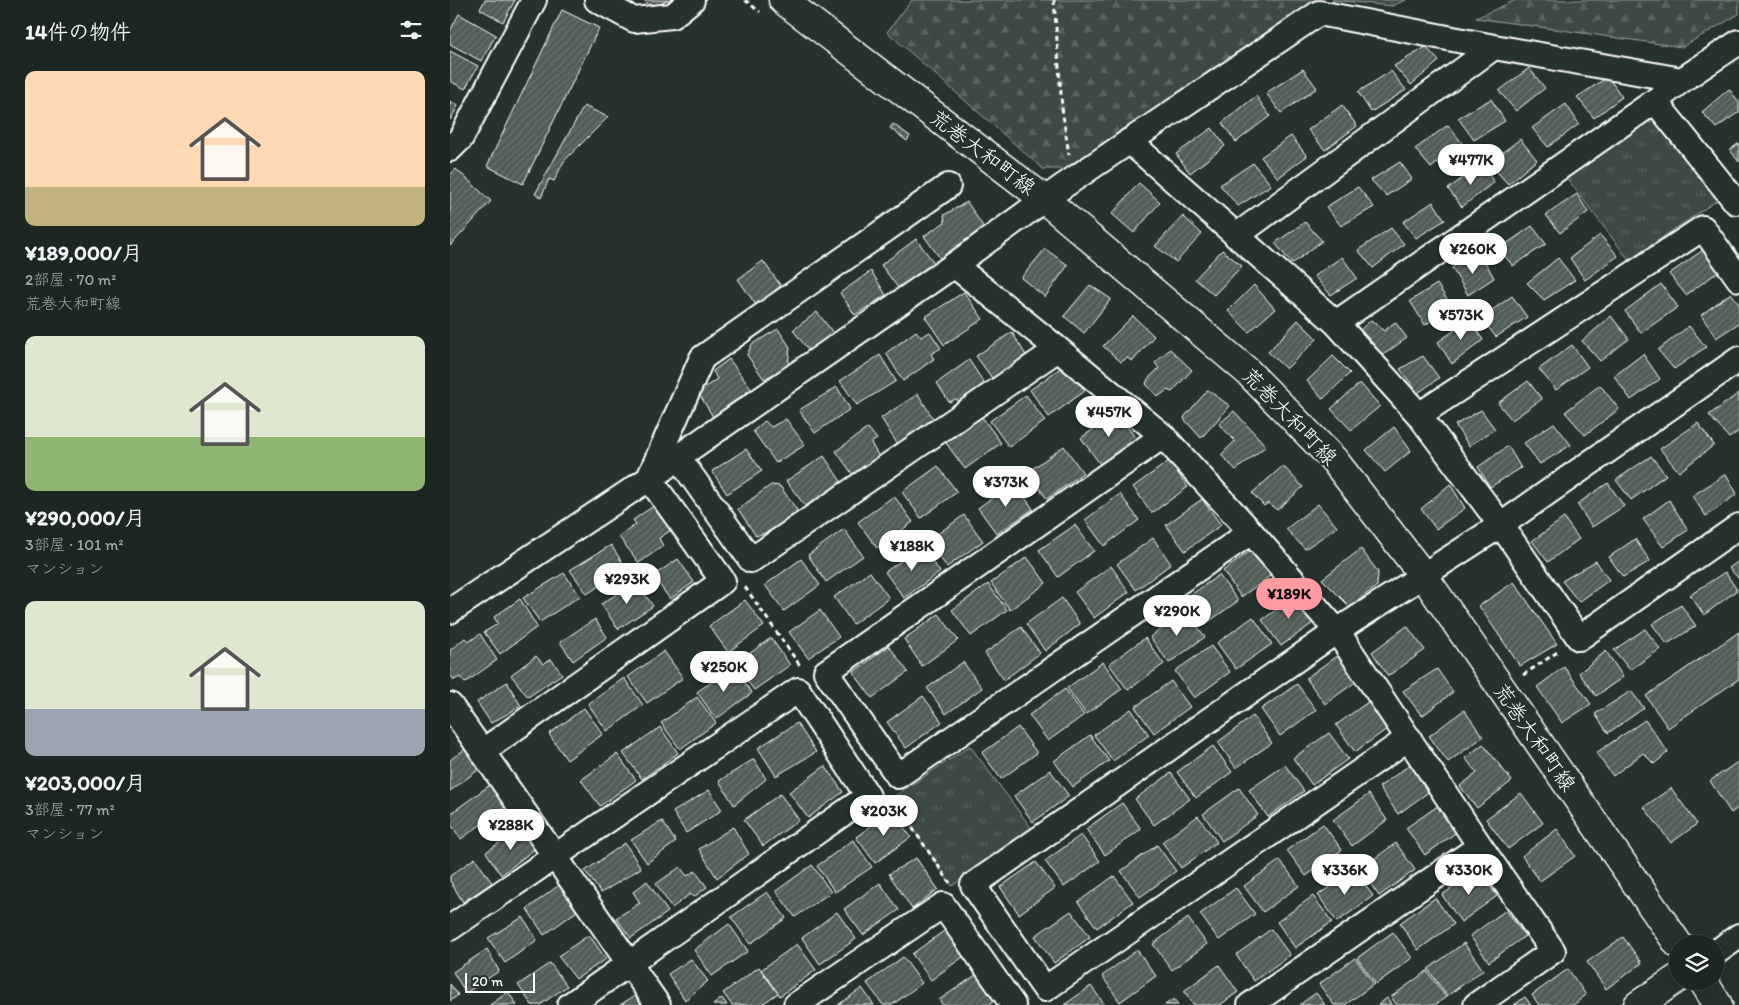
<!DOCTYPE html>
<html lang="ja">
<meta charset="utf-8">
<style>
:root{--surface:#1c2622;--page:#29322f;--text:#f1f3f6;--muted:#a0a5a5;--line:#3a4340;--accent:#ff9aa2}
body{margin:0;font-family:Itim,"Klee One",sans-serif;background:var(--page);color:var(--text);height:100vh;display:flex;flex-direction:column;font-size:19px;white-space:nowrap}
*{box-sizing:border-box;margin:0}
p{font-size:16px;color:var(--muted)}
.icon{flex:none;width:28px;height:28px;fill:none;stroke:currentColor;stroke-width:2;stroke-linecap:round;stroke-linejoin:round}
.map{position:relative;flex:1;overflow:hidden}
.sheet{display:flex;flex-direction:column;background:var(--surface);width:450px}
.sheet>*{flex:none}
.controls{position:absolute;left:1219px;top:935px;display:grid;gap:10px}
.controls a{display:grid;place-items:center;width:55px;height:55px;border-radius:50%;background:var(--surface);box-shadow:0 5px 20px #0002,0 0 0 1px var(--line);font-size:25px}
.scale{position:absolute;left:15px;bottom:12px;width:70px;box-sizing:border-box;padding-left:5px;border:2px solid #fff;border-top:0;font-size:14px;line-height:18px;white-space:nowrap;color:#fff;-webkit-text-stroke:4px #26332d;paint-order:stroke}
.price{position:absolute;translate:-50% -42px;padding:0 11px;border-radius:18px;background:#fff;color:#222;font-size:16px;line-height:32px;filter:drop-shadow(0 1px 2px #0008)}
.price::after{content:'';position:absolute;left:50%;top:30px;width:15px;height:11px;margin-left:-8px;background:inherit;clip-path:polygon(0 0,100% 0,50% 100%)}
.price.on{background:var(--accent);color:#111}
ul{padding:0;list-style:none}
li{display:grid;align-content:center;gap:10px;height:265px;padding:0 25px}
li span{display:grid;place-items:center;height:155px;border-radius:10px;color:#555}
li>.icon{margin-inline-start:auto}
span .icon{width:90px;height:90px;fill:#fffc;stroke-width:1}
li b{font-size:21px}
h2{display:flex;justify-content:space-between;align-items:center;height:60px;padding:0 25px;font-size:21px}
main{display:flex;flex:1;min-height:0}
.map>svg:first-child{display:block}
.grass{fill:url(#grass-tufts);stroke:#9ea4a2}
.forest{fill:url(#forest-firs);stroke:#9ea4a2}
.building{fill:url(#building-hatch);stroke:#fff}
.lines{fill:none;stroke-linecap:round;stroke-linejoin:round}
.minor-casing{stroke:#fff;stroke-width:28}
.tertiary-casing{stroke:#fff;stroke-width:31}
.path{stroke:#fff;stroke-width:3;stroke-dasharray:5 4;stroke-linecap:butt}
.minor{stroke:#26332d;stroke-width:24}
.tertiary{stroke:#26332d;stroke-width:28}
.labels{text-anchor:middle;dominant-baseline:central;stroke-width:4.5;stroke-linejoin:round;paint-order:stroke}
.street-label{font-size:21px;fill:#fff;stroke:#26332d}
</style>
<main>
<section class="sheet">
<h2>14件の物件<svg class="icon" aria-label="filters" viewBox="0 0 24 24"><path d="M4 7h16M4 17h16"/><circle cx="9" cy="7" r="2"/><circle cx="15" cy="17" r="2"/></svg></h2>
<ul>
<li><span style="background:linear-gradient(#ffd9b3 75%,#c2b280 0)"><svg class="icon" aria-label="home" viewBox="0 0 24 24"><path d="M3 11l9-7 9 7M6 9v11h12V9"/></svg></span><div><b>¥189,000/月</b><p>2部屋 · 70 m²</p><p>荒巻大和町線</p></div></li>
<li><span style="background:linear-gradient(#dfe7d0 65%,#8fb573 0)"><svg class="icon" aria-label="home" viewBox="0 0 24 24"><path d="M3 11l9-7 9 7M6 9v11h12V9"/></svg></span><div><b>¥290,000/月</b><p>3部屋 · 101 m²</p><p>マンション</p></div></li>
<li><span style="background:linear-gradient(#dfe7d0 70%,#9aa5b1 0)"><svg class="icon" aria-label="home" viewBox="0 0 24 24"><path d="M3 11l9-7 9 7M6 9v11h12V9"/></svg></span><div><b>¥203,000/月</b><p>3部屋 · 77 m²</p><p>マンション</p></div></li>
</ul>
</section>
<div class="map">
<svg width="1289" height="1005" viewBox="0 0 1289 1005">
<defs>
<pattern id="grass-tufts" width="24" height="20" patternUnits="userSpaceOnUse" patternTransform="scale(1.25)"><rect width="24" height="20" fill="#3e4944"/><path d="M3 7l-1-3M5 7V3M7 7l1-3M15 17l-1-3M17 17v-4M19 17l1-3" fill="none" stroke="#5b6460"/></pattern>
<pattern id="forest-firs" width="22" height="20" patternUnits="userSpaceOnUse" patternTransform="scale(1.25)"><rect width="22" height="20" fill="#3e4944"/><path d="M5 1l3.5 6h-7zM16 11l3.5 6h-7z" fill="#5b6460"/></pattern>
<pattern id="building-hatch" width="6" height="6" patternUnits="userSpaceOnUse" patternTransform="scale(1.25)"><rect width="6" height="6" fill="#515c57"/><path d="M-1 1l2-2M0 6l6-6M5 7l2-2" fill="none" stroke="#6b7470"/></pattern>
</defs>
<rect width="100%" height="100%" fill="#26332d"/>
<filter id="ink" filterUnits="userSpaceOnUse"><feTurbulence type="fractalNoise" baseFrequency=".02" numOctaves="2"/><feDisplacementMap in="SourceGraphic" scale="10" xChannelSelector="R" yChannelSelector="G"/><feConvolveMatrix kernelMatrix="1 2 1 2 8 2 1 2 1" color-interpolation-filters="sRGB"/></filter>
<g filter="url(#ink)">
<path class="grass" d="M1191,122H1213L1272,197L1179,260L1116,177Z
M520,746L582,829L502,886L442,798Z"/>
<path class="forest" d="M462,0H869L614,169H593L437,32Z
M882,0H956L942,6Z
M1066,0H1289V14L1232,47L1026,18Z"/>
<path class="building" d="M35,0H65L53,22L30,9Z
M194,0H218L202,8Z
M112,10L149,28L73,184L37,166Z
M9,14L46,35L31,61L0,44V31Z
M976,47L989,61L961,85L944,66Z
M0,51L28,66L15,89L0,81Z
M1079,68L1095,88L1066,111L1049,91Z
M853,69L867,88L831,113L816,93Z
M941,71L956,90L921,112L908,92Z
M1158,77L1172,97L1144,118L1127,97Z
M1279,89L1289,102V112L1266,128L1252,112Z
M806,96L820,116L786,142L772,123Z
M1041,99L1055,121L1024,140L1008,118Z
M0,101L8,106L0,120Z
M1116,104L1129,124L1098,147L1082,128Z
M892,105L907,126L875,150L858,130Z
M134,106L158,117L114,161L104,181L99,179L91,198L85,194Z
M443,124L460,136L457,141L440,128Z
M998,125L1012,143L981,168L965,149Z
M762,128L775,146L740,173L726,154Z
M841,136L857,156L828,178L811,157Z
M1070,139L1087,160L1058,184L1039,163Z
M1289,143V162L1280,150Z
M950,162L962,179L936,196L921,180Z
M803,163L821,185L788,206L770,185Z
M1031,164L1044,182L1012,207L998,189Z
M6,169L41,201L0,246V175Z
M689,183L710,202L684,233L662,214Z
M908,187L924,207L891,226L876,207Z
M1127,194L1138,212L1110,233L1096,215Z
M517,202L536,231L492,261L474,236L495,222L494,215Z
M983,202L995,220L966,238L953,222Z
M733,216L752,234L726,262L705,246Z
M855,222L872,241L842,264L825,243Z
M1082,226L1096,244L1063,266L1049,249Z
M941,228L954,244L923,268L908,250Z
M1150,235L1168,256L1135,280L1120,258Z
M466,239L485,264L449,289L431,265Z
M1256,248L1272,269L1236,295L1219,274Z
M595,249L618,265L595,297L571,278Z
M772,250L792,266L764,295L745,279Z
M892,257L907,278L881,295L864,276Z
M1033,258L1044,278L1018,295L1002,268L1013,260L1019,267Z
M1108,258L1125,280L1094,300L1077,283Z
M313,261L331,286L306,305L288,279Z
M421,271L436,295L405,315L390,293Z
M987,284L1002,307L975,325L960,301Z
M1211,284L1228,307L1191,333L1175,311Z
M640,285L661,299L634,333L614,316Z
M804,285L825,309L799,332L778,311Z
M514,292L533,319L494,345L475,317Z
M1281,293L1289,304V323L1266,338L1251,315Z
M1062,296L1077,317L1046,337L1031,318Z
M367,312L384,334L359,351L343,330Z
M683,316L704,336L683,361L677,358L671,362L653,346Z
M1161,316L1179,339L1150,361L1132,341Z
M1020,319L1033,340L1002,364L988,342Z
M848,320L867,339L836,369L818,352Z
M921,320L934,331L945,322L957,338L930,357L908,332Z
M1239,326L1256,347L1224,369L1208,350Z
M328,329L340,347L338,366L314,379L297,355L302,344Z
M466,331L471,337L480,332L491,348L481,354L484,359L453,381L436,353Z
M562,332L577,357L544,381L526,356Z
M1122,345L1138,367L1106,390L1089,369Z
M720,349L742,370L722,392L717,390L708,397L696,384L698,379L709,368L705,363Z
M1193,354L1210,379L1181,400L1164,376Z
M430,355L446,381L407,405L390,381Z
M883,356L900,373L873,399L857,381Z
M973,356L989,378L968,393L950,369Z
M279,359L301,389L263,417L248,392L267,379L263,371Z
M519,360L536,386L511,403L506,399L499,402L487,383Z
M616,364L635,391L599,417L580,390Z
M1078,381L1092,399L1062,420L1048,403Z
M910,383L930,406L901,430L881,409Z
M1150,385L1169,409L1135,435L1115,412Z
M387,387L400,409L365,433L349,410Z
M758,390L780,406L751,438L734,419L735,416Z
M1289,393V431L1279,438L1259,415Z
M468,394L484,420L448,445L431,418Z
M576,395L595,421L559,447L540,421Z
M1031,410L1045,429L1019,446L1005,425Z
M784,411L816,446L786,470L771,455L785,441L769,424Z
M667,412L686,439L650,464L631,438Z
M532,417L551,443L515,469L496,443Z
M336,419L355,445L326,463L303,431L315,421L321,427Z
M1104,423L1121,445L1090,464L1074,443Z
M1248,423L1264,445L1229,472L1210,449Z
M944,427L961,451L935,472L916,450Z
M418,428L427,439L421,443L429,457L403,475L386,451Z
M614,446L633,473L597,499L578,472Z
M1058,446L1071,468L1040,487L1028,467Z
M296,449L312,471L277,494L262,471Z
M374,456L392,483L356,507L336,481Z
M1201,456L1216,475L1181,500L1166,480Z
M719,461L738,487L702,513L683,487Z
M488,466L507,492L471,518L452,492Z
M833,466L853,487L827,510L818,503L814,506L802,493Z
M1276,474L1287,494L1256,516L1242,496Z
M564,482L583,509L547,534L528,508Z
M1158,483L1174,506L1142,527L1127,504Z
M1000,484L1015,508L986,529L971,509Z
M321,485L330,486L349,513L320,531L306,536L288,509Z
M670,494L689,520L654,546L635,520Z
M444,496L463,522L427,548L408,522Z
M752,499L771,525L735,551L716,525Z
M1219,500L1238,530L1213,547L1193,519Z
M868,504L887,527L855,549L836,529Z
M205,505L223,529L209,538L213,546L189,563L169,537L186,524L183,520Z
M514,515L533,541L497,567L478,541Z
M1114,518L1129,539L1098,562L1082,541Z
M625,525L644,551L608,577L589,550Z
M394,529L413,556L376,582L358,555Z
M703,538L721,564L686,590L667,564Z
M1185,539L1200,561L1173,577L1159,557Z
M161,545L176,568L137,594L120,570Z
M808,545L827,571L791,597L773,571Z
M471,546L490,572L454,598L435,572Z
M911,549L928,572L927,586L900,607L872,579Z
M577,557L596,583L560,610L541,583Z
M228,559L244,582L220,599L203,576Z
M351,559L370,585L334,611L315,585Z
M1146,561L1159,580L1129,602L1112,581Z
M1289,561V579L1279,568Z
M661,566L679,592L644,618L625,592Z
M420,572L439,598L403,624L384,597Z
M1275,572L1287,590L1254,615L1240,595Z
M114,573L130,596L90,622L73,598Z
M769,575L788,601L751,627L732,601Z
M186,582L203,606L168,629L151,604Z
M1064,582L1107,644L1070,666L1029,606Z
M538,584L557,610L521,636L502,610Z
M848,594L867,620L831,646L812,620Z
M612,598L630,624L595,651L576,624Z
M70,599L87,627L50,654L34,632L48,624L44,617Z
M295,600L314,626L278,652L259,626Z
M1231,605L1246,626L1217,644L1202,624Z
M370,610L389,637L358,658L339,632Z
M736,611L755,637L719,663L700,637Z
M489,614L508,640L472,666L454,639Z
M803,617L822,644L786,669L767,643Z
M145,619L157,637L123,661L110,642Z
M957,626L975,650L938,676L922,652Z
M571,627L590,653L554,680L535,653Z
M1195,629L1210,649L1180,670L1164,650Z
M1289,632V679L1218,728L1196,696Z
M30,634L47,660L15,683L10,677L4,680L0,674V650L15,638L20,641Z
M321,638L340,665L304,690L285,664Z
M695,638L714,664L678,690L659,664Z
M439,646L458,672L422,698L403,672Z
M761,646L780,672L744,698L725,671Z
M214,651L233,678L197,703L178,677Z
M1156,651L1173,677L1146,696L1129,673Z
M892,652L911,678L875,704L856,678Z
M86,656L93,664L101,659L112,674L78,697L61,675Z
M513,662L532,688L496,714L477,688Z
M653,662L672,689L636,714L617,688Z
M283,667L302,693L266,719L247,692Z
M1114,667L1141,704L1112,723L1087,687Z
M987,669L1003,692L972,716L953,691Z
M174,678L193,705L157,731L138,704Z
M721,681L740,707L704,733L685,707Z
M57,682L71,706L41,723L27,702Z
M847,684L866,710L830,736L811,709Z
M615,689L634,715L598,741L579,715Z
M1181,691L1194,708L1158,733L1145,714Z
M473,696L492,722L456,748L437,722Z
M247,697L266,723L230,749L211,723Z
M922,699L941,726L905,752L886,725Z
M134,708L153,734L117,760L99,734Z
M681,709L699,735L663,761L644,735Z
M1014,710L1033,737L998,762L979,736Z
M803,716L822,743L786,768L768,742Z
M1195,720L1218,752L1204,764L1193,753L1163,776L1146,753Z
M347,723L366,752L326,776L308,748Z
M210,727L228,753L192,779L173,753Z
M568,727L587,753L551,779L532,753Z
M879,733L898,759L862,785L843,758Z
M640,735L659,761L623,787L604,761Z
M1033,744L1062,781L1027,808L1010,786L1027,773L1015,758Z
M19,746L32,767L0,791V760Z
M763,746L782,772L746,798L727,772Z
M167,754L186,780L150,806L131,780Z
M304,759L316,779L284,805L269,781Z
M965,761L984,788L948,814L929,787Z
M1289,761V807L1281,813L1260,781Z
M835,765L854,791L818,817L799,790Z
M375,766L393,792L358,818L339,792Z
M600,770L619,796L583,822L564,796Z
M721,773L740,799L704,825L685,799Z
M44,782L59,804L11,839L0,823V814Z
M789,788L808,815L772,841L753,814Z
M1221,788L1247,824L1221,843L1194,807Z
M259,790L272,810L236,833L223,812Z
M1071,793L1093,823L1058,849L1036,819Z
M330,794L349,820L313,846L294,820Z
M919,794L937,820L902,846L883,820Z
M672,803L691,829L655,855L636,829Z
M992,803L1011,829L975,855L956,828Z
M442,811L461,837L425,863L406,837Z
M748,816L767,842L731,868L712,842Z
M212,821L226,842L197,863L181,840Z
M873,824L892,850L856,876L837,850Z
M73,827L86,848L51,875L36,852Z
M283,827L299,854L267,878L249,849Z
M1107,829L1125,856L1090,881L1072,856Z
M631,835L650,861L614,887L595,861Z
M403,840L422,867L385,892L367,866Z
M175,843L191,868L151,893L135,871Z
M946,843L965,870L929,896L910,869Z
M707,845L726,871L690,897L671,871Z
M25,858L42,883L13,902L0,881V876Z
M466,858L488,889L462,909L439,874Z
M830,860L849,886L813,912L794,886Z
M586,862L605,888L569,914L550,887Z
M362,865L381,892L345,917L326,891Z
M230,867L237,876L245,871L257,887L244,897L240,894L222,908L206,884Z
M904,870L923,896L887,922L868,895Z
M1028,870L1047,896L1011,922L992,895Z
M664,876L683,902L647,928L628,902Z
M116,880L134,906L94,935L77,909Z
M197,881L218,912L181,938L166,918L190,903L183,892Z
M430,883L449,910L413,935L394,909Z
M786,888L805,914L769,940L750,914Z
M317,892L336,918L300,944L281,917Z
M863,896L882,922L845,948L827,922Z
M985,898L1004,924L968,950L950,923Z
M1056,910L1075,936L1039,962L1020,936Z
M621,911L640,937L604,963L585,936Z
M387,912L406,939L370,964L352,938Z
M73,917L87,940L55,963L38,938Z
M738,918L757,944L722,970L703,944Z
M279,924L298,951L262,976L244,950Z
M498,928L517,954L481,980L462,954Z
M821,929L840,955L804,981L786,955Z
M943,932L962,958L926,984L907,958Z
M139,935L156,959L126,979L108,956Z
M1173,937L1192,963L1156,989L1137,962Z
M1014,943L1033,970L997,996L978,969Z
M347,944L366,970L330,996L311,970Z
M37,949L49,971L16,993L3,972Z
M687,950L706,976L670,1002L652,976Z
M453,957L472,983L442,1005H433L417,983Z
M905,958L924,984L895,1005H884L869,984Z
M241,959L258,981L235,1000L218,974Z
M100,963L117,986L90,1005H82L68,985Z
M769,965L788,992L770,1005H744L734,991Z
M309,967L328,993L311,1005H282L273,993Z
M1118,969L1136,995L1123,1005H1089L1082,995Z
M977,971L996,997L985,1005H947L941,997Z
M526,975L544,1001L538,1005H493L489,1000Z
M0,984L8,995L0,1001Z
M641,986L655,1005H614Z
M412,988L424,1005H388Z
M192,991L202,1005H170Z
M58,992L67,1005H40Z
M866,993L875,1005H849Z
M1075,997L1081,1005H1064Z
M272,998L277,1005H263Z
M937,998L942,1005H928Z
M724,999L728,1005H715Z"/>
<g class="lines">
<g class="minor-casing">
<path id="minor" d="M147,0L184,20L222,16L242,0
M1205,101L1286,202L1289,200
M679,141L886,323L969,415L1051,525L1129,638L1289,526
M0,149L11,138L84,0
M786,236L1044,47
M504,265L608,349L713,436L801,532L887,631L1030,846L1103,951L1026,1005
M886,323L1205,101L1232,80L1289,42
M969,415L1253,228L1289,279
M713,436L376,672L448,776L801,532
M228,457L301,560L608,349
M0,611L212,470L228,457L504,265L612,187L869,13L1044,47L1232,80
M0,705L208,1005
M959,738L595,989L523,885L887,631L1051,525L1289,359
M33,751L273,581L199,478L252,358L498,186
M0,928L348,690L418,796L120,1005
M1265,953L1289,936
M346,1005L493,905L563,1005
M800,1005L1030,846"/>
</g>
<g class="tertiary-casing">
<path id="tertiary" d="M333,0L594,199L797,371L884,460L973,575L1228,944
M1253,981L1268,1005
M1188,1005L1228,978"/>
</g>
<path class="path" d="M295,0L310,12
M604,0L612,108L619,155
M295,587L351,667
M1073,675L1109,651
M442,798L500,883"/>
<use href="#minor" class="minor"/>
<use href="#tertiary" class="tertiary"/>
</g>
</g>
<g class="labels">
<g class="street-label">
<text transform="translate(533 152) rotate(37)">荒巻大和町線</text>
<text transform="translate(840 416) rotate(46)">荒巻大和町線</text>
<text transform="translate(1085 737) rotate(55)">荒巻大和町線</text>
</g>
</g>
</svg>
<div class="controls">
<a><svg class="icon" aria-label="layers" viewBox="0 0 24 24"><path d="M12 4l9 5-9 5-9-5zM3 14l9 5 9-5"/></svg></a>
</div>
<div class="scale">20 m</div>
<b class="price" style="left:1021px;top:186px">¥477K</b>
<b class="price" style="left:1023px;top:275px">¥260K</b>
<b class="price" style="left:1011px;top:341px">¥573K</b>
<b class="price" style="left:659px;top:438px">¥457K</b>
<b class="price" style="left:556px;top:508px">¥373K</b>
<b class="price" style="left:462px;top:572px">¥188K</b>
<b class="price" style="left:177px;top:605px">¥293K</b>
<b class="price on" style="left:839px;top:620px">¥189K</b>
<b class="price" style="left:727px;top:637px">¥290K</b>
<b class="price" style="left:274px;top:693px">¥250K</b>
<b class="price" style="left:434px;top:837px">¥203K</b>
<b class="price" style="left:61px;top:851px">¥288K</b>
<b class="price" style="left:895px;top:896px">¥336K</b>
<b class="price" style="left:1019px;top:896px">¥330K</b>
</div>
</main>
